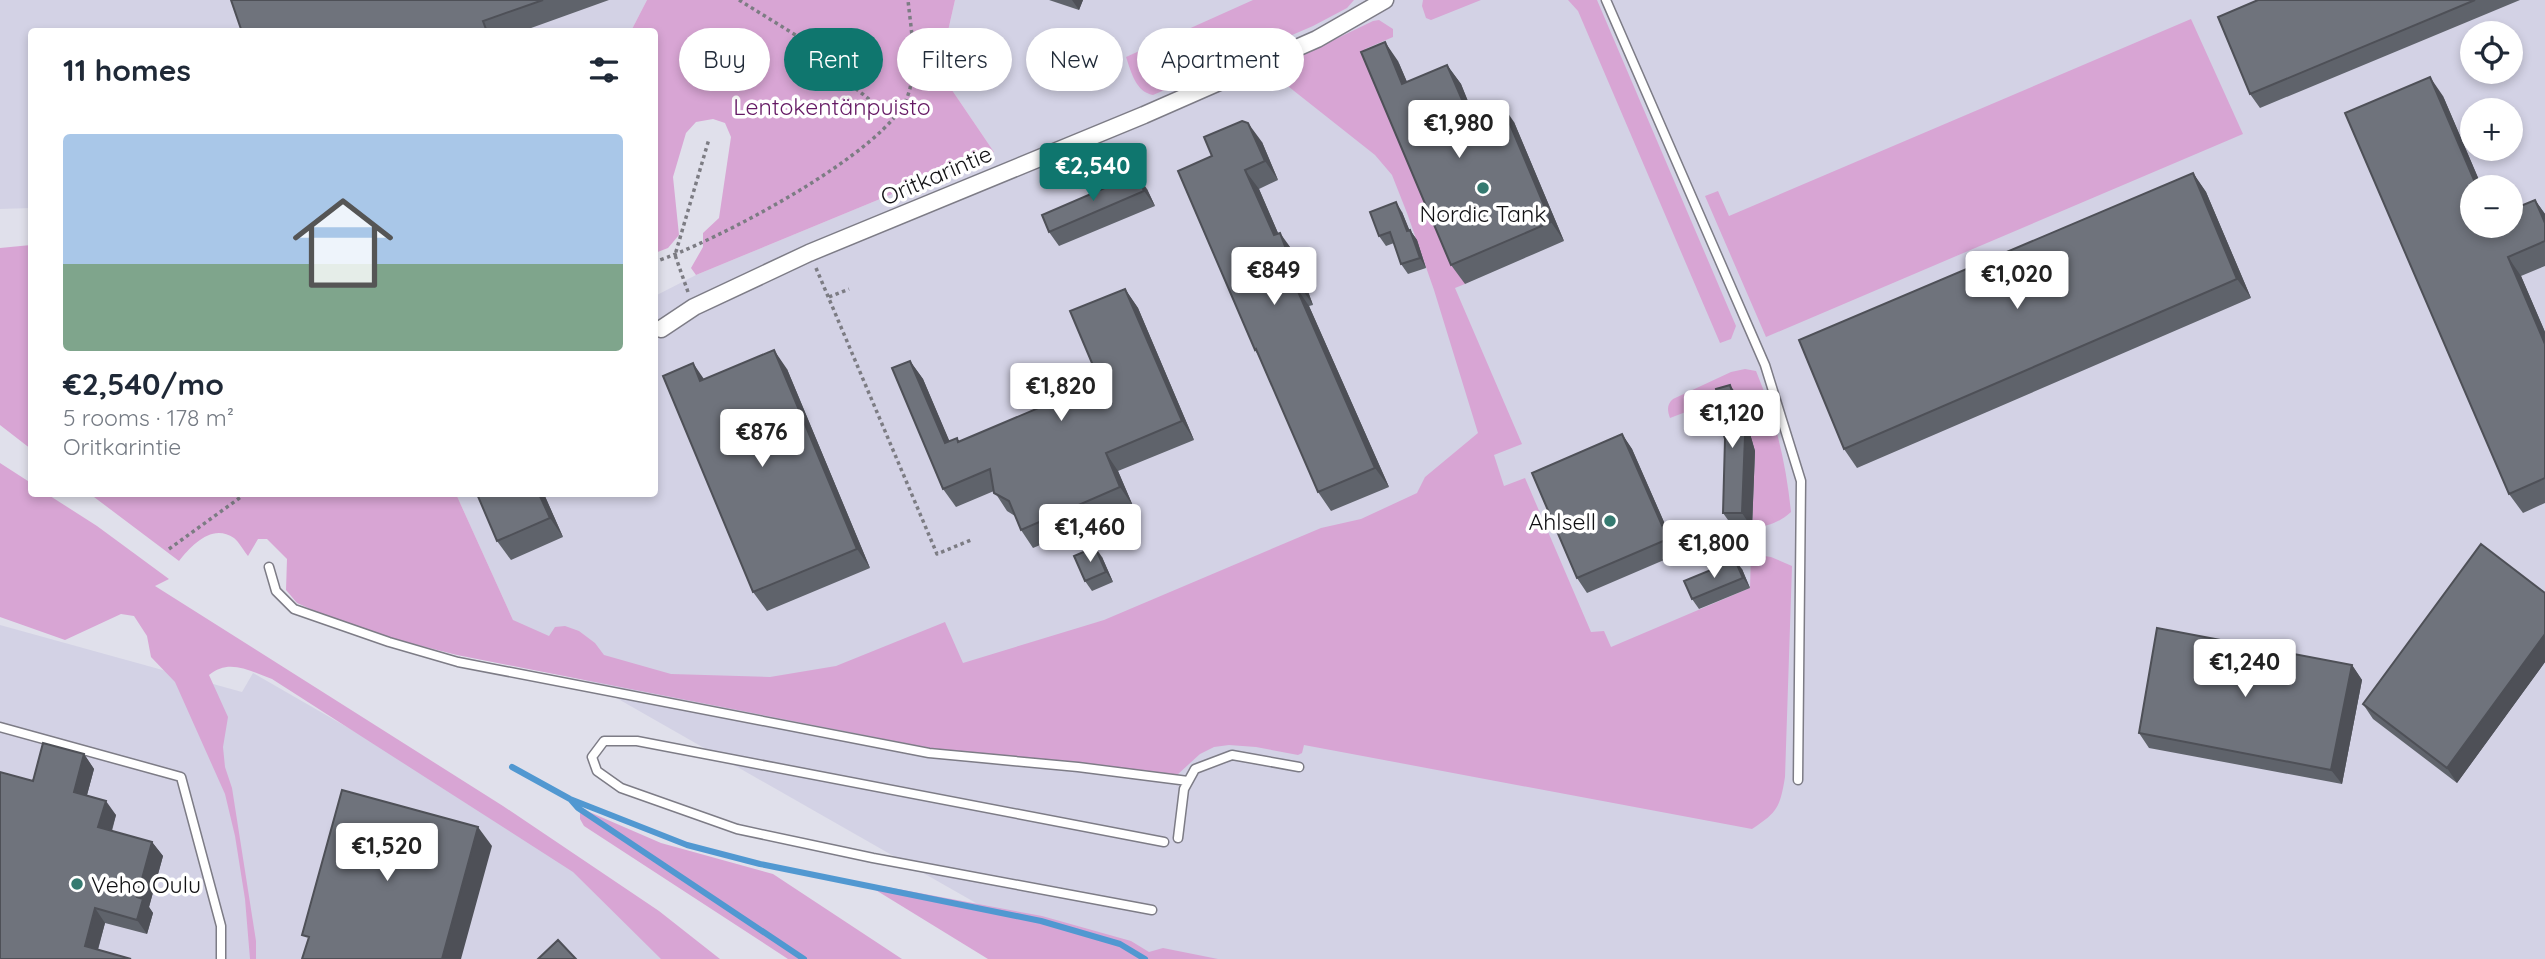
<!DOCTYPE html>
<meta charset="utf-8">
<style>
:root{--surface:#fff;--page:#f2f2f3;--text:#1f2937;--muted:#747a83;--line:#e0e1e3;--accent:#0f766e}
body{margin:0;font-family:Quicksand,sans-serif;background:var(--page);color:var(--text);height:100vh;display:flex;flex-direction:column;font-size:26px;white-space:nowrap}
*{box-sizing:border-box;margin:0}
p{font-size:23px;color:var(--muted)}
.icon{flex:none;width:38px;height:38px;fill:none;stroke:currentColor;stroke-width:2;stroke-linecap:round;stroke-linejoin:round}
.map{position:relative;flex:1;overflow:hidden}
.side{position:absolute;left:28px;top:28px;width:630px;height:469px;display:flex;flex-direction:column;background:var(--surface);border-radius:7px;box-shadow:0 4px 10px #0003}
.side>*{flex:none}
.top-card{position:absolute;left:679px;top:28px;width:665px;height:63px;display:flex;gap:14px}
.buttons{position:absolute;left:2460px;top:21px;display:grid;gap:14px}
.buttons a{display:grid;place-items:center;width:63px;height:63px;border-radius:50%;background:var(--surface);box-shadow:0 4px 10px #0003;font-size:35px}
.price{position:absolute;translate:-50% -60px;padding:0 16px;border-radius:7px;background:#fff;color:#222;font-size:23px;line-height:46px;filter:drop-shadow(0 2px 4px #0008)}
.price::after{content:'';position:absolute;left:50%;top:42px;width:21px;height:16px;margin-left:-10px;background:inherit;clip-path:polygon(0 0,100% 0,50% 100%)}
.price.current{background:var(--accent);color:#fff}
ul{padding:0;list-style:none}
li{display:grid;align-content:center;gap:14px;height:371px;padding:0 35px}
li+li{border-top:2px solid var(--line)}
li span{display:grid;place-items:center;height:217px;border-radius:7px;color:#555}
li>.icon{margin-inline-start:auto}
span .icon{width:126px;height:126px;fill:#fffc;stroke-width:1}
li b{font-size:30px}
h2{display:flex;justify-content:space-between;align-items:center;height:84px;padding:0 35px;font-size:30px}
.tag{padding:0 24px;border-radius:32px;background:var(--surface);box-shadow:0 4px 10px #0003;font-size:24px;line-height:63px}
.tag.current{background:var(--accent);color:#fff}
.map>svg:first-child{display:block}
.built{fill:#d3d2e5;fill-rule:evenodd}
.green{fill:#d8a5d4}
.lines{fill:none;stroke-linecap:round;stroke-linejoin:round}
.stream{stroke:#5198d1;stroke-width:6}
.lane-casing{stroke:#7d7c86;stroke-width:11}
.street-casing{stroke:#7d7c86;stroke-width:19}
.path{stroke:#7c7c83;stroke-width:3.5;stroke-dasharray:3.5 3.5;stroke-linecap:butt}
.lane{stroke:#fff;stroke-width:8}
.street{stroke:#fff;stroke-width:16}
.wall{fill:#5f636b}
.shaded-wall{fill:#4e5057}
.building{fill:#6f737c;stroke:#4e5057;stroke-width:2}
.poi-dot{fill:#357a70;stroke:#fff;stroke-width:2.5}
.labels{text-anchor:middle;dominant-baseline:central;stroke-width:7;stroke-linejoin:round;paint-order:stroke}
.park-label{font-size:23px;fill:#641863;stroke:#fff}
.street-label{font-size:23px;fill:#101013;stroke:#fff}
.poi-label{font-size:23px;fill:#101013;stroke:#fff}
</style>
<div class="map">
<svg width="2545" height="959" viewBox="0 0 2545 959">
<rect width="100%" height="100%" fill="#e0e0eb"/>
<path class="built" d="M0,0H647L631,31L32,32L31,208L0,209Z
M955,0H2545V959H1166L1018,927L520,643L513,620L456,494H654L655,296L696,275L994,152L939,71ZM2473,33H2511V72H2473ZM2473,110H2511V149H2473ZM2473,187H2511V226H2473Z
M0,625L242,692L253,673L590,867L684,959H0Z"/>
<path class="green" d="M647,0H955L939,71L994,152L696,275L691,268L703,247V233L719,218L731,137L725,123L713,119L696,122L686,133L673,177L679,235L668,248L655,253L654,32L631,31Z
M1253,0H1354L1347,8L1313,26L1153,95C1136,92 1131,72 1126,57Z
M1423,0H1481L1431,20L1426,18L1422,6Z
M1568,0H1597L1736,326L1731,339L1720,343L1578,11Z
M2191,19L2243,134L1766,337L1705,196L1718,191L1729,216Z
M1379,20L1393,29V37L1365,49L1465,284L1455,288L1522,444L1494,455L1504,486L1525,478L1591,632L1604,631L1611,647L1750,588L1751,554L1771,557L1792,566L1785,777C1780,807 1778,812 1752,829L1304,745L1302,753L1298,755L1256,747L1229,745L1214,747L1200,754L1177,775L1168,776L1134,770L930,748L457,655L390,638L328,617L297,603L286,590L287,559L267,539H258L248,556C244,551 239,542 234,538C212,523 192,545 179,561L90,494H456L513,620L549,636L555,627L565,626L579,631L595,643L604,655L671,674L770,677L836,666L945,622L963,663L1104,620L1321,528L1361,519L1417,493L1425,477L1478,433L1434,290L1407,213L1392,175L1375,155L1284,83C1279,74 1281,70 1288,62L1373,21Z
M31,245H32L31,449L0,425V248Z
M1745,369L1756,371C1775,416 1786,463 1791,512C1779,523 1768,526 1752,528L1755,451L1740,400L1725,397L1670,418C1667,410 1667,404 1673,399L1731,372Z
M0,463L31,483L32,494H47L97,526L169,579L155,586L503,806L659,911L720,959H661L573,872L272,679C250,671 229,658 209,675L228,717L223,747L225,767L232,788L256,941V959H250L245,899L235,836L225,794L175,682L151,657L147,636L134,616L121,614L65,640L0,617Z
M587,811L661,843L773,874L902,959H788L584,826L580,819V813Z
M882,886L1042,916L1131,941L1149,952L1163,948L1218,959H988L874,889Z"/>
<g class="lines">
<path class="stream" d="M512,767L570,799L687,845L760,864L1041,921L1120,944L1145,959
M571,800L578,808L804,959"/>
<g class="lane-casing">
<path id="lane" d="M1606,0L1765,365L1801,481L1798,780
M269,567L276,591L294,609L389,642L458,662L929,753L1078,767L1188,781
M0,727L181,777L221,926V959
M1178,838L1184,789L1195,769L1232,755L1299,767
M1152,910L873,858L737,829L621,788L597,771L592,757L604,741H637L1164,842"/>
</g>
<g class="street-casing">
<path id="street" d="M661,329L694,307L809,253L1144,115L1317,39L1385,0"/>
</g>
<path class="path" d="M739,0L802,39L855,88L894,119
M654,262C711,244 890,151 908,95C918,66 911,30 908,0
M816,268L937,554L971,540
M688,292L675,255L709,139
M829,297L849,289
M169,549L245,494"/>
<use href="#lane" class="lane"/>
<use href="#street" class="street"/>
</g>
<path class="wall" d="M231,0H609L520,32H242Z
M1049,0H1083L1079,10Z
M2258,0H2520L2260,108L2250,94Z
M1398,61L1407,82L1447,65L1461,84L1473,115L1514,122L1564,241L1465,284L1451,265Z
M2443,96L2482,187H2473V226H2511L2535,200L2545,214V266L2521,276L2545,332V503L2523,513L2509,494Z
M1262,142L1278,180L1259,189L1278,233L1293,251L1313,305L1309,306L1389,487L1331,511L1318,492L1260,358L1255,350L1178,171Z
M2193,173L2206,192L2251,298L1857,468L1844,449Z
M1147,189L1155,206L1059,246L1049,232Z
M1402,212L1409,230H1410L1417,240L1426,268L1408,274L1401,264L1394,243L1386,246L1379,236Z
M1125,289L1138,308L1194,440L1118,471L1133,506L1033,548L1021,530L1015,516L1007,511L994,491L956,507L943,489L910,361L923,379L949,441L959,442L1100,382Z
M787,369L870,568L767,611L753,592L704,379Z
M1740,399L1755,451L1752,528L1733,527L1723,513Z
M1622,434L1632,449L1678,554L1587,593L1577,578Z
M477,494H544L563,537L511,560L497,541Z
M1102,557L1113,582L1092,591L1085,581Z
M1742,569L1750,588L1699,609L1692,599Z
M2545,593V662L2457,783L2373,719L2363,704Z
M2352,665L2362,680L2342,784L2149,748L2139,733Z
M84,754L94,769L87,795L116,815L112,831L152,842L163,856L149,907L153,913L147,934L105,923L98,950L0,959L33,781Z"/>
<path class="shaded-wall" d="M1072,0H1083L1079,10Z
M1385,42L1398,61L1416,103L1402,84Z
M1447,65L1461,84L1482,135L1469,116Z
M2430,77L2443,96L2482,187H2477Z
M1501,103L1514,122L1564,241L1551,222Z
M1248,123L1262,142L1278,180L1265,161Z
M1245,170L1259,189L1287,254L1274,235Z
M2193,173L2206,192L2251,298L2237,279Z
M1137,174L1147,189L1155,206L1144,191Z
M2535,200L2545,214V223Z
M1396,202L1402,212L1414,241L1407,231Z
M1410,230L1417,240L1426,268L1420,258Z
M1280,233L1293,251L1313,305L1300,286Z
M2508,257L2521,276L2545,332V344Z
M1296,287L1309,306L1389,487L1375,468Z
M1125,289L1138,308L1194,440L1182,421Z
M774,350L787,369L870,568L857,549Z
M910,361L923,379L958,461L945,443Z
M693,363L706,382L700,381Z
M1730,385L1740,399L1755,451L1752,528L1742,513Z
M1622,434L1632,449L1678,554L1668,539Z
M1106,453L1118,471L1133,506L1120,487Z
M539,494H544L563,537L550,518Z
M1095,547L1102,557L1113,582L1106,572Z
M1735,560L1742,569L1750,588L1743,578Z
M2545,634V662L2457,783L2447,768Z
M2352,665L2362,680L2342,784L2331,770Z
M84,754L94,769L84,806L74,792Z
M106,801L116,815L108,842L98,827Z
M478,827L492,846L461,959H442Z
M152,842L163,856L149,907L153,913L147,934L137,920V897Z
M95,908L105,923L95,959L85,946Z"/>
<path class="building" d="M231,0H543L483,21L487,32H242Z
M2258,0H2475L2250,94L2218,17Z
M1385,42L1402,84L1447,65L1469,116L1501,103L1551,222L1451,265L1361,52Z
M2430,77L2477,187H2473V226H2511V210L2535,200L2545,223V241L2508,257L2545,344V478L2509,494L2345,113Z
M1242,121L1248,123L1265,161L1245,170L1274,235L1280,233L1300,286L1296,287L1375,468L1318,492L1256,349L1255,350L1178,171L1212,156L1204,137Z
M2193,173L2237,279L1844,449L1799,340Z
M1137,174L1144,191L1049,232L1042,215Z
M1396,202L1407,231L1410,230L1420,258L1401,264L1390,232L1379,236L1370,212Z
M1125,289L1182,421L1106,453L1120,487L1021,530L1009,501L994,493L990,469L943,489L892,368L910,361L945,443L957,438L958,442L1100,382L1070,311Z
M774,350L857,549L753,592L663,376L693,363L700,381Z
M1730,385L1745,436L1742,513H1723L1725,439L1714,402L1719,400L1716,389Z
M1622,434L1668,539L1577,578L1532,473Z
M477,494H539L550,518L497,541Z
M2481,544L2545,593V634L2447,768L2363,704Z
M1095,547L1106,572L1085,581L1074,556Z
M1735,560L1743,578L1692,599L1684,581Z
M2157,628L2352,665L2331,770L2139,733Z
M43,743L84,754L74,792L106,801L98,827L152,842L137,897L143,899L137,920L95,908L85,946L131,959H0V772L33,781Z
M342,790L478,827L442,959H302L309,937L302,935Z
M558,940L576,959H538Z"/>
<g class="poi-dot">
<circle cx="1483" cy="188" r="7"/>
<circle cx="1610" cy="521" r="7"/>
<circle cx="77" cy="884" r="7"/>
</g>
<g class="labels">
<g class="park-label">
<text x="832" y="106">Lentokentänpuisto</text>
</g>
<g class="street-label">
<text transform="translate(936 175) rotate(-23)">Oritkarintie</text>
</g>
<g class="poi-label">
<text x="1483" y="213">Nordic Tank</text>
<text x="1596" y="521" text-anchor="end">Ahlsell</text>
<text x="91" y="884" text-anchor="start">Veho Oulu</text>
</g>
</g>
</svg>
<div class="buttons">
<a><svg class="icon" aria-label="locate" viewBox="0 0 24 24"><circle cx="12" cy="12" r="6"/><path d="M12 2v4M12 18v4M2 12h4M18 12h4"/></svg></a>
<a>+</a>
<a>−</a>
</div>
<b class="price" style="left:1459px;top:160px">€1,980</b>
<b class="price current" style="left:1093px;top:203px">€2,540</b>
<b class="price" style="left:1274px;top:307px">€849</b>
<b class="price" style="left:2017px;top:311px">€1,020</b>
<b class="price" style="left:1061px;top:423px">€1,820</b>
<b class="price" style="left:1732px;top:450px">€1,120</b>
<b class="price" style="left:762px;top:469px">€876</b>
<b class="price" style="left:1090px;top:564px">€1,460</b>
<b class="price" style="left:1714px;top:580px">€1,800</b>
<b class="price" style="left:2245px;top:699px">€1,240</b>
<b class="price" style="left:387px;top:883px">€1,520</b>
<div class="top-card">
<a class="tag">Buy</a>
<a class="tag current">Rent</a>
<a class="tag">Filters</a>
<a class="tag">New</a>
<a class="tag">Apartment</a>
</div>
<section class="side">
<h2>11 homes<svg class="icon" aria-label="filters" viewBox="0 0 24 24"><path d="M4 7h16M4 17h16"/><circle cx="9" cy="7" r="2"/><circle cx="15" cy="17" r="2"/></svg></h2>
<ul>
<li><span style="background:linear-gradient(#a9c7e8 60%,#7fa58c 0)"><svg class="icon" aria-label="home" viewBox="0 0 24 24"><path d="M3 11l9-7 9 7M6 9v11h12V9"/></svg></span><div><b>€2,540/mo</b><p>5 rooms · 178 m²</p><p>Oritkarintie</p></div></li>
</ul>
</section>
</div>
